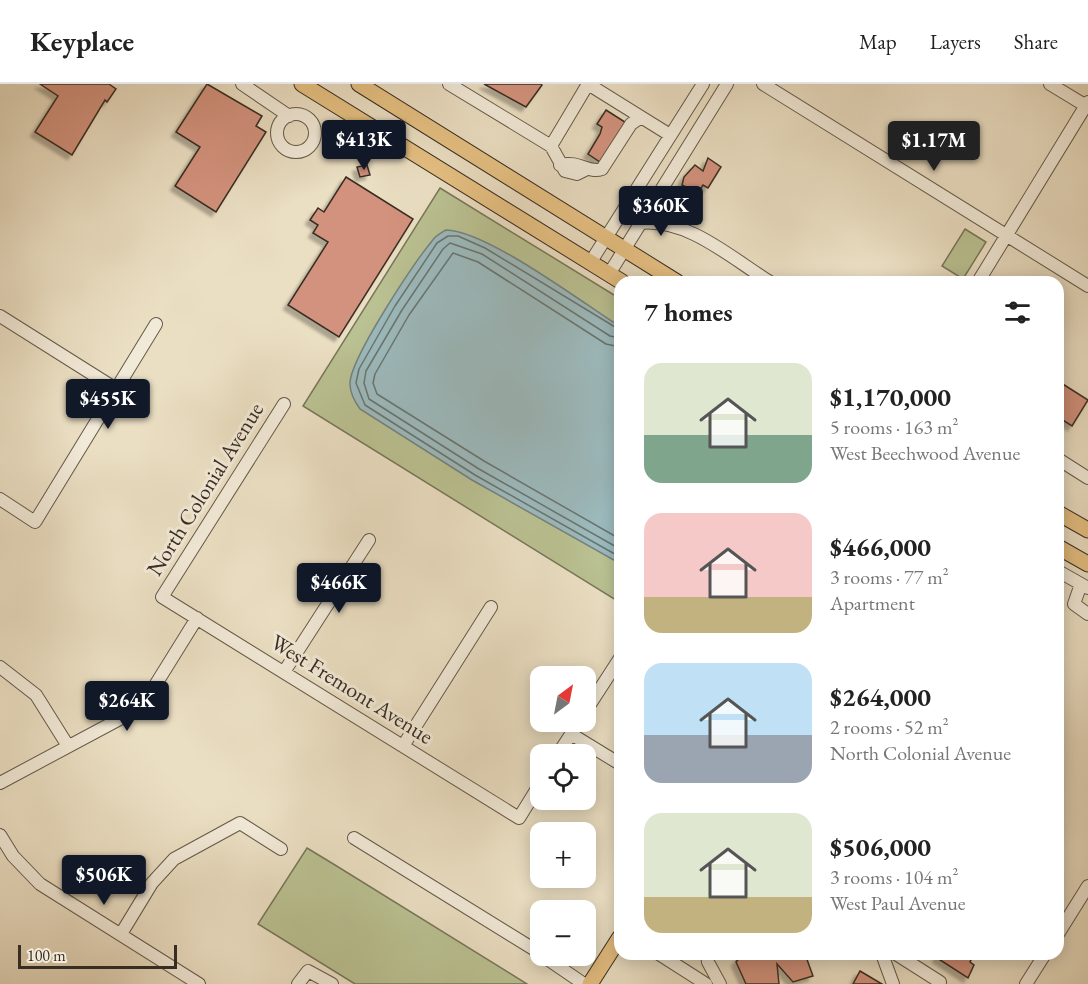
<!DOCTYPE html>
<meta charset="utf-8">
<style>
:root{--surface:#fff;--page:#f6f6f6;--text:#222;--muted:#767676;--line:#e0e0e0;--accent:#111827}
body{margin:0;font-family:"EB Garamond",serif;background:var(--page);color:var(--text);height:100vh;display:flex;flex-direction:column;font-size:22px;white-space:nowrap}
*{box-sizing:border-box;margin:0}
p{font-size:20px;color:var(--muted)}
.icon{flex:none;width:33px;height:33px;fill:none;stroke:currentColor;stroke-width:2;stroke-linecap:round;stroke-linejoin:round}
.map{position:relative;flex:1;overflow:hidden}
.drawer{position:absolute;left:614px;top:192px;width:450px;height:684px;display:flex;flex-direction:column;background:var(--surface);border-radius:18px;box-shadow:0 3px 15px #0003}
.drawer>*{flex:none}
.needle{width:39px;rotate:32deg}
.controls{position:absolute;left:530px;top:582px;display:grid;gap:12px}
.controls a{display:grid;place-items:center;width:66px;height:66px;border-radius:12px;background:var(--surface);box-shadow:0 3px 15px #0003;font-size:30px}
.scale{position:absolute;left:18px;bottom:15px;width:159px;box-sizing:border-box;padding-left:6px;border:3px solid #372d23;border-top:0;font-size:16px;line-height:21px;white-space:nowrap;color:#372d23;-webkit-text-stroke:4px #f2ead8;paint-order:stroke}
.price{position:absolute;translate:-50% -51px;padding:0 14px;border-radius:6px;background:var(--accent);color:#fff;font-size:20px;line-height:39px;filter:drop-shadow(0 2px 3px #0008)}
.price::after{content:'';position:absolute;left:50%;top:36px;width:18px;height:14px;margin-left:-9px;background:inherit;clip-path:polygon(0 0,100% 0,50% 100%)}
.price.current{background:#222;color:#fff}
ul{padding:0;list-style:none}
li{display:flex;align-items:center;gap:18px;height:150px;padding:0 30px}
li span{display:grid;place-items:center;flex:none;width:168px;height:120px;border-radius:18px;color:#555}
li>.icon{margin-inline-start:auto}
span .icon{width:72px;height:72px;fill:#fffc;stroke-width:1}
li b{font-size:26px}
h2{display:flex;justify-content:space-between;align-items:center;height:72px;padding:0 30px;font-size:26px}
header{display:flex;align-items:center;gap:36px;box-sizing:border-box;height:84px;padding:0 30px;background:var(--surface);border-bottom:2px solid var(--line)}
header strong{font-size:28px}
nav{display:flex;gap:33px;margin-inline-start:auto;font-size:21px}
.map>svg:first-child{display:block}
.green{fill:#bac192;stroke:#78775a;stroke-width:1.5}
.water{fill:#9cbabd;stroke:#74827f;stroke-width:1.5}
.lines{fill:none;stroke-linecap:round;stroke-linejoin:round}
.shore{stroke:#6a7470;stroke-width:1.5}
.building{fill:#d3927d;stroke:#372d23;stroke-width:1.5;filter:url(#shadow)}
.minor-casing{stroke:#645a4b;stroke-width:14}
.major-casing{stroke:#372d23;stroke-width:17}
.minor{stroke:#f2ead8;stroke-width:12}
.major{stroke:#e6c082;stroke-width:15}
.labels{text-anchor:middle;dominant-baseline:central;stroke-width:6;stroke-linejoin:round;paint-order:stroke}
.street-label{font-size:22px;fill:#372d23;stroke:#f2ead8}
</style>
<header>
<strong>Keyplace</strong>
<nav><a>Map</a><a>Layers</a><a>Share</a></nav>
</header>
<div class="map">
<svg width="1088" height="900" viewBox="0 0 1088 900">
<defs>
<filter id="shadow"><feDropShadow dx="-4.5" dy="4.5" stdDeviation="1.5" flood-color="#0004"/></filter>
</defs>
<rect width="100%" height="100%" fill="#ebdfc3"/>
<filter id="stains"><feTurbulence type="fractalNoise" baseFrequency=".00333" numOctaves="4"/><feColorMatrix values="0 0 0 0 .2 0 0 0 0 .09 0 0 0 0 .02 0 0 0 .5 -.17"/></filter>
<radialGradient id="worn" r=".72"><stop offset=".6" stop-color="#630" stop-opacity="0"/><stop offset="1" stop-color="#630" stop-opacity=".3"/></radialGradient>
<path class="green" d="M440,104L619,214V518L303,322Z
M965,145L986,158L963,195L942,182Z
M307,764L335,781L527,900H355L258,840Z"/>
<path class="water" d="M446,146C487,147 580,217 619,242V479L472,396L360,325C355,318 350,308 350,300C349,276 414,179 432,157C435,152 441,149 446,146Z"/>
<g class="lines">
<path class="shore" d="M620,246L485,164L458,152H448L437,159L395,222L359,285L356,299L365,321L475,391L620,473
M620,254L610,252L482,170L450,159L443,165L402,226L366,287L364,299L369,315L479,385L620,465
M620,263L606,260L478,178L453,169L409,231L375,290L373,299L377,310L484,377L620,455"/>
</g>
<path class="building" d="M109,0L116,5L107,18L105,16L72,71L35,48L58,12L40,0Z
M207,0L262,32L256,42L266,48L216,128L175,102L200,63L176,48Z
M484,0H541L542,1L526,23Z
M606,26L628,40L603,80L588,70L600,50L602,43L597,40Z
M708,74L721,83L708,104L703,101L689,123L675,114L679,107L684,111L688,104L682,101L684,93L695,81L703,87Z
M367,81L370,91L360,93L357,83Z
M346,93L413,135L339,253L288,221L328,158L313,149L318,141L310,136L318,124L324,128Z
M1058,297L1088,316L1072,342L1058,333Z
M743,870H805L813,892L793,898L777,880L779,900H746L736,878Z
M939,870H962L971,876L970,878L974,881L968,894L937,874Z
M860,887L882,900H853Z"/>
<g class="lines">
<g class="minor-casing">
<path id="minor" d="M242,0L289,32
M449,0L551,62L565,87L577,90L587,85
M588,0L670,51
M763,0L1088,202
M1050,0L1088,23
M277 49a19 19 0 1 1 38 0a19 19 0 1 1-38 0Z
M551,62L588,0
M560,81C580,76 588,90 602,85L631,40L641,33
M660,107L664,122L682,144
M640,139C688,134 731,174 770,198
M590,179L703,0
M609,190L727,0
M978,198L1088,18
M0,232L116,305
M284,320L162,513L519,734L540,700
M1058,375L1088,394
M0,415L35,438L156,240
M1058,487L1088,504
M1081,500L1074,520L1088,530
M0,583L36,611L68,662
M284,588L369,456
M585,628L620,574
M571,650L620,680
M403,662L491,523
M558,670L579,638
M0,699L129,630L151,608L197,534
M0,751L13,772L40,800L199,900
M354,754L540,869
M121,850L152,799L174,775L240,739L281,765
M1058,850L1088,802
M659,870L706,900
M707,870L708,878L720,900
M882,870L893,900
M896,870L940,898
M543,872L584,900
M298,900L308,887L332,900
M1026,900L1045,870"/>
</g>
<g class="major-casing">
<path id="major" d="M302,0L622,198
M359,0L677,198
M1058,429L1088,446
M1058,463L1088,480
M590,900L620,853"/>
</g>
<use href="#minor" class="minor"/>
<use href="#major" class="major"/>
</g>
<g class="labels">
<g class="street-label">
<text transform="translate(205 405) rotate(-58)">North Colonial Avenue</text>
<text transform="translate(352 605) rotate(32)">West Fremont Avenue</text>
</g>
</g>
<rect width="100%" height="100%" filter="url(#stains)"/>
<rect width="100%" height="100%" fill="url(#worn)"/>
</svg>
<div class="controls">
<a><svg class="needle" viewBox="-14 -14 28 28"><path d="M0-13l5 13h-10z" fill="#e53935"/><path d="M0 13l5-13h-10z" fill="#767676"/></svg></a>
<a><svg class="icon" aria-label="locate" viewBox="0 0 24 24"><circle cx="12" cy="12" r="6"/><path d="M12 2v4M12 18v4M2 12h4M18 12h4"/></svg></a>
<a>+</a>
<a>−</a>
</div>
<div class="scale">100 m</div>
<b class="price" style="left:364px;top:87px">$413K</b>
<b class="price current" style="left:934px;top:88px">$1.17M</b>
<b class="price" style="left:661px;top:153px">$360K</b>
<b class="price" style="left:108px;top:346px">$455K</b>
<b class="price" style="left:339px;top:530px">$466K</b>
<b class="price" style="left:127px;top:648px">$264K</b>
<b class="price" style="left:104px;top:822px">$506K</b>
<section class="drawer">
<h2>7 homes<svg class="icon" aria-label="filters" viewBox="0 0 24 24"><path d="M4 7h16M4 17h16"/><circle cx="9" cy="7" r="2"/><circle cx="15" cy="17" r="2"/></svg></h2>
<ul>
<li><span style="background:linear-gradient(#dfe7d0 60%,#7fa58c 0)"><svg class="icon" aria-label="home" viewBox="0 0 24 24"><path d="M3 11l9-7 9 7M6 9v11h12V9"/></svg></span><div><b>$1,170,000</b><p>5 rooms · 163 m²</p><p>West Beechwood Avenue</p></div></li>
<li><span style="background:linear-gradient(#f6c9c9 70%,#c2b280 0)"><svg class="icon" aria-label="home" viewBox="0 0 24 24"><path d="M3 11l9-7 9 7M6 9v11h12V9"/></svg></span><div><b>$466,000</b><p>3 rooms · 77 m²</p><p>Apartment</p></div></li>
<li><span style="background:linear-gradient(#bfe0f5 60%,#9aa5b1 0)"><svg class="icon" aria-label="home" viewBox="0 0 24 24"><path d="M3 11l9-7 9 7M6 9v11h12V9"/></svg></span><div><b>$264,000</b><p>2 rooms · 52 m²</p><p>North Colonial Avenue</p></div></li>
<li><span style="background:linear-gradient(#dfe7d0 70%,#c2b280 0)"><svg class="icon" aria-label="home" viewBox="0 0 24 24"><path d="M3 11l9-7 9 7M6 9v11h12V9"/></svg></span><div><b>$506,000</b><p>3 rooms · 104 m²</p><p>West Paul Avenue</p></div></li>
</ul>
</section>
</div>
